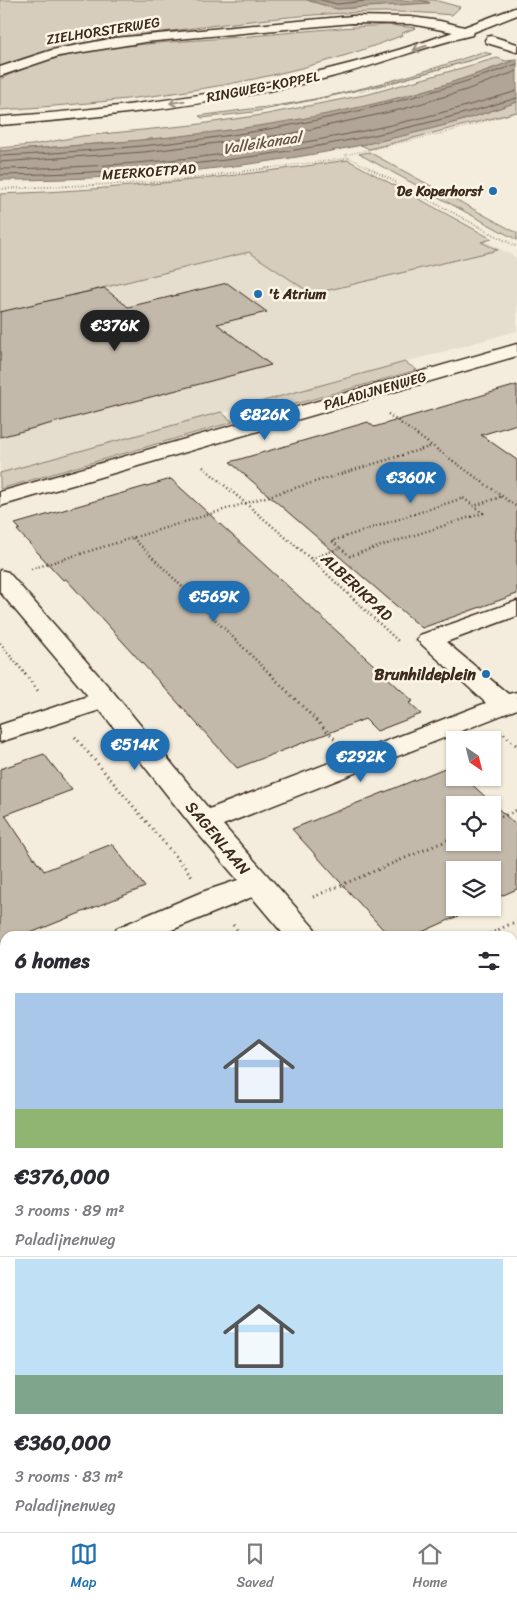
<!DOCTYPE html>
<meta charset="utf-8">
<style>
:root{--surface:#fff;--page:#f7f7f7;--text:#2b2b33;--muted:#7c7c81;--line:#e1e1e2;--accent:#1f6fb2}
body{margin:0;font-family:Sriracha,sans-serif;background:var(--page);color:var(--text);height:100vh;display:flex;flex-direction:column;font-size:19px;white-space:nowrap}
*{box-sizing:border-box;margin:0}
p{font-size:16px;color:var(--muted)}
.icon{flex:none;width:28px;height:28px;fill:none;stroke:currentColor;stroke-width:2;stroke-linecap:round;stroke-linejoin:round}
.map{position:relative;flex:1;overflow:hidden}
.panel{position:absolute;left:0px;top:931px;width:518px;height:601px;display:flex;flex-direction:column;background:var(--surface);border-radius:15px 15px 0 0;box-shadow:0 1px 4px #0004}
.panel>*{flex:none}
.needle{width:32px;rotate:145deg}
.fabs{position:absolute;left:446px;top:731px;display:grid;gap:10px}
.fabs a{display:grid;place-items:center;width:55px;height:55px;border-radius:0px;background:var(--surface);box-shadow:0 1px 4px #0004;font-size:25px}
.price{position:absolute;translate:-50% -42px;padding:0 11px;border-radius:18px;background:var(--accent);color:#fff;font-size:16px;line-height:32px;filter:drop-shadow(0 1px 2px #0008)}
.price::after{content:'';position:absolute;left:50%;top:30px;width:15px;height:11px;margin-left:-8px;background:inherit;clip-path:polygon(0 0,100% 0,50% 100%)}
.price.on{background:#222;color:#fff}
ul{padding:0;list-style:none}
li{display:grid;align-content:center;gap:10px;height:265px;padding:0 15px}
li+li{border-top:1px solid var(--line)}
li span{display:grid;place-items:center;height:155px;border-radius:0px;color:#555}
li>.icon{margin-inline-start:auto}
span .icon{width:90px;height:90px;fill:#fffc;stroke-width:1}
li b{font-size:21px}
h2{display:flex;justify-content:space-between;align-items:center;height:60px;padding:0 15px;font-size:21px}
.dock{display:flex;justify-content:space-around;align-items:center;height:70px;border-top:1px solid var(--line);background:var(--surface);font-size:14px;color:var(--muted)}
.dock a{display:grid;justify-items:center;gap:2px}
.dock .on{color:var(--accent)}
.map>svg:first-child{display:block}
.built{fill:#e5ddce}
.green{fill:#d6cdbd;stroke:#887c6e}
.water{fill:#b0a596;stroke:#817466}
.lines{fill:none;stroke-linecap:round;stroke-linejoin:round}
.shore{stroke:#6a5b4e;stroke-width:1}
.building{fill:#c3b9aa;stroke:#3b2a1e;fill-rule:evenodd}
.minor-casing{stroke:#3b2a1e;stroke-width:3}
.major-casing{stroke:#3b2a1e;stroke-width:3}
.path-far4{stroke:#3b2a1e;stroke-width:1;stroke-dasharray:0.5 2;stroke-linecap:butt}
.path-far3{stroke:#3b2a1e;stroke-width:2;stroke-dasharray:0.5 2.5;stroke-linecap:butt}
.path-far2{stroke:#3b2a1e;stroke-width:2.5;stroke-dasharray:1 3;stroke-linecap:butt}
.path-far1{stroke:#3b2a1e;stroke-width:3;stroke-dasharray:1 4;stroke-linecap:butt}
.path{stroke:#3b2a1e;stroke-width:4.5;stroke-dasharray:2 5;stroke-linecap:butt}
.minor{fill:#fcf5e5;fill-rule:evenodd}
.major{fill:#fcf5e5;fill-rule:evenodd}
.oneway{stroke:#9c9082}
.poi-dot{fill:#1f6fb2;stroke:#fcf5e5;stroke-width:2}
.labels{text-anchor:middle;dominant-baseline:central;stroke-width:5;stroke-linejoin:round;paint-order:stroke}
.far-street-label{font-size:14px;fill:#3b2a1e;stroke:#fcf5e5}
.far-poi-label{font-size:14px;font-weight:bold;fill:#3b2a1e;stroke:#fcf5e5;text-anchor:end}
.far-water-label{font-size:15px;font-style:italic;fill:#645548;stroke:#fcf5e5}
.street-label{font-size:16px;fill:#3b2a1e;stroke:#fcf5e5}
.poi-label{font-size:16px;font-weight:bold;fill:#3b2a1e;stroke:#fcf5e5;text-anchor:end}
</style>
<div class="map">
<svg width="517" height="1532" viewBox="0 0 517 1532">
<rect width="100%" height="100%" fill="#f4eddd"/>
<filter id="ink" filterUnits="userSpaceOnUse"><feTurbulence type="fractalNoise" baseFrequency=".02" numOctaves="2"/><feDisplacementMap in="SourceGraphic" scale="10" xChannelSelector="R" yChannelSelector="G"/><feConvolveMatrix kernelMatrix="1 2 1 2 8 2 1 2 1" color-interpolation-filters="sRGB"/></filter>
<g filter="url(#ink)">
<path class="built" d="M345,163L517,258V331L0,475V195L163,187Z"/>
<path class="green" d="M0,0H307L337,9L428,2L420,0H434L460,7L452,15C361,6 262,19 171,31C114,38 53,44 0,67Z
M388,25L416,28L402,33L403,35C276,86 135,101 0,110V79C62,48 131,45 199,40C262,36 325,28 388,25Z
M482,52L492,54L390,83L323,98L253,112L202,118L199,116C231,111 263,108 294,103C358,91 421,74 482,52Z
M497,58L506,61L515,60C441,88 364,111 286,123C191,138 96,144 0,151V148L32,145L82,136L193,125L262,115L369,94Z
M517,102V112L369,149L361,145L461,121Z
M369,152L517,233V240L359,154Z
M348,160L492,239L481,242L498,250L312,294L249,252L0,313V194C117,190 232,177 348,160Z
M405,362L417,370L267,412L256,403Z
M221,412L233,422L0,489V473Z"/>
<path class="water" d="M307,0H420L430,3L337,9Z
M517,59V102C498,108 479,116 460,121C312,163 154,180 0,180V151C176,139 352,125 517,59Z"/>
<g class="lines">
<path class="shore" d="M321,0L337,4L377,0
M0,156C32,155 63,152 95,150C242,139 378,114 517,64
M0,162L144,152L289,134L403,109L466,90L517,71
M0,169C175,167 349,144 517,91
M0,175C176,173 348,150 517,98"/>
</g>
<path class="building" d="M227,283L267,312L217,324L271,365L0,437V312L104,288L128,307Z
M517,385V424L481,435L517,460V594L422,628L230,462L368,422L374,427Z
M171,479L413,701L409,703L421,714L377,731L365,719L237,768L66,579L63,580L17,530L20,529L15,524Z
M44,754L72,790L5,815L38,864L39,863L44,871L112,844L145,887L23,936H5V944L0,946V769Z
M455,764V778H465L517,826V889L492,900V870H455V908H476L413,936H389L292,829ZM455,805H492V842H455Z"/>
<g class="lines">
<g class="minor-casing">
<path id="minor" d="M491,36L517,44V52L487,43L485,40L487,37Z
M517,344V356L0,506V492Z
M0,570L8,572L114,693L209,809L486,703L417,640L420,635L517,601V616L446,642L508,694L517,692V709L223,825L314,928L318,936H285L252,897L157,936H113L117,928L202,892L238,880L194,829L100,710L0,742V725L88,696L0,592Z
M5,976V1002L0,1003V978Z
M512,1169L517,1170V1204L512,1203Z
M5,1355V1394L0,1396V1357Z
M0,1459L5,1461V1512L0,1510Z
M5,1514V1528H43L45,1532H1L0,1526Z"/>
</g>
<g class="major-casing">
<path id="major" d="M517,7V15L474,32L472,35C425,46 378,65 331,77C222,104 111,117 0,125V117C154,106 307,84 453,32L411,24L352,23L145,42L59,56L0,76V67L52,50L115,38L352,16L411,17L440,21L464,27Z"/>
</g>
<path class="path-far4" d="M360,92L476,59
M349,158L345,155L448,132L517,112
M260,169L350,158L371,169"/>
<path class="path-far3" d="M369,168L517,247
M0,189L161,182L270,168"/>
<path class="path-far2" d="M388,414L517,507
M203,467L311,559L398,641
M133,538L271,675
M340,548L350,556L483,513L474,506
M311,559L340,548L332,541L463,498L474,506L503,496
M31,569L432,446
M0,643L26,675"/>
<path class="path-far1" d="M25,674L38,691
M270,674L336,740
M504,734L517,746
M75,737L192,876
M492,821L517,810
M313,897L455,837
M233,925L242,936
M485,936L517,921
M512,960L517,958"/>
<path class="path" d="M512,1100L517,1097
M512,1274L517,1280"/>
<use href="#minor" class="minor"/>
<use href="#major" class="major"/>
</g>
<defs><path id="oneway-shaft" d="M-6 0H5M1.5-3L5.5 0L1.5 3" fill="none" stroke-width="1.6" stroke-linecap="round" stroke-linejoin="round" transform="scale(1.25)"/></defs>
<g class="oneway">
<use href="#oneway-shaft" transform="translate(420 48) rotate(161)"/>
<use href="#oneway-shaft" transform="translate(177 102) rotate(171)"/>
</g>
</g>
<g class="poi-dot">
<circle cx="493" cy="191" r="5"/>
<circle cx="258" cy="294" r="5"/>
<circle cx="486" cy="674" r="5"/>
</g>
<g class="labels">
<g class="far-street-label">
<text transform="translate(103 31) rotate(-9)">ZIELHORSTERWEG</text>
<text transform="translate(263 87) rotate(-11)">RINGWEG-KOPPEL</text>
<text transform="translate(149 172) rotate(-4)">MEERKOETPAD</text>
<text transform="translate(375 391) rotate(-16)">PALADIJNENWEG</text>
</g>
<g class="far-poi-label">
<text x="483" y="191">De Koperhorst</text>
<text x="268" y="294" text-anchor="start">'t Atrium</text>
</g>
<g class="far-water-label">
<text transform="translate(262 143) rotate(-9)">Valleikanaal</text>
</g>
<g class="street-label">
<text transform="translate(357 587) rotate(43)">ALBERIKPAD</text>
<text transform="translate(218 838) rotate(50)">SAGENLAAN</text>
</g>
<g class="poi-label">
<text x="476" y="674">Brunhildeplein</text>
</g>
</g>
</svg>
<div class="fabs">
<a><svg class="needle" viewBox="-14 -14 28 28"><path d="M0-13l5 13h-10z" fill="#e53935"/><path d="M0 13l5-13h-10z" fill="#7c7c81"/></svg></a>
<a><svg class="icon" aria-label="locate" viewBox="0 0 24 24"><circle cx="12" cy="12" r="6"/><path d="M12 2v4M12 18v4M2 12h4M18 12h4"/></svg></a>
<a><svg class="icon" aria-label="layers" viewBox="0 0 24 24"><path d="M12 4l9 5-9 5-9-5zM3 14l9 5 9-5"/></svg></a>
</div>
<b class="price on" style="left:115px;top:352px">€376K</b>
<b class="price" style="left:265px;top:441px">€826K</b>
<b class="price" style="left:411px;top:504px">€360K</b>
<b class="price" style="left:214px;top:623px">€569K</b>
<b class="price" style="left:135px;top:771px">€514K</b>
<b class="price" style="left:361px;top:783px">€292K</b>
<section class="panel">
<h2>6 homes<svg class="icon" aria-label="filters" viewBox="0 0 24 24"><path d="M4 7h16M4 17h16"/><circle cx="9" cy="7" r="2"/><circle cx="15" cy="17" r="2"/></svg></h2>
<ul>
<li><span style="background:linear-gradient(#a9c7e8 75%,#8fb573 0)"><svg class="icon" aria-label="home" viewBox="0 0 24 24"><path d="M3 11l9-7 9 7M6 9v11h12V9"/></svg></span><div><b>€376,000</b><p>3 rooms · 89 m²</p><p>Paladijnenweg</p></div></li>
<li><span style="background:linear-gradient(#bfe0f5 75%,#7fa58c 0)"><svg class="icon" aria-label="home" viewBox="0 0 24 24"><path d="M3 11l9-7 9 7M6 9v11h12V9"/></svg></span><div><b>€360,000</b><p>3 rooms · 83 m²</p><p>Paladijnenweg</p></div></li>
</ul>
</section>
</div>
<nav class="dock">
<a class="on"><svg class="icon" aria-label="map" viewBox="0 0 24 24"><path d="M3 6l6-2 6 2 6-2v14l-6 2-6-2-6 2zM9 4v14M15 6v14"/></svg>Map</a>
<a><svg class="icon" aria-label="saved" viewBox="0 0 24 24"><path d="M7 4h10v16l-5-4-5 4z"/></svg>Saved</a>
<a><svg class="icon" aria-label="home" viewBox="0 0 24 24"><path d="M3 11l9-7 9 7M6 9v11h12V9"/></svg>Home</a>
</nav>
